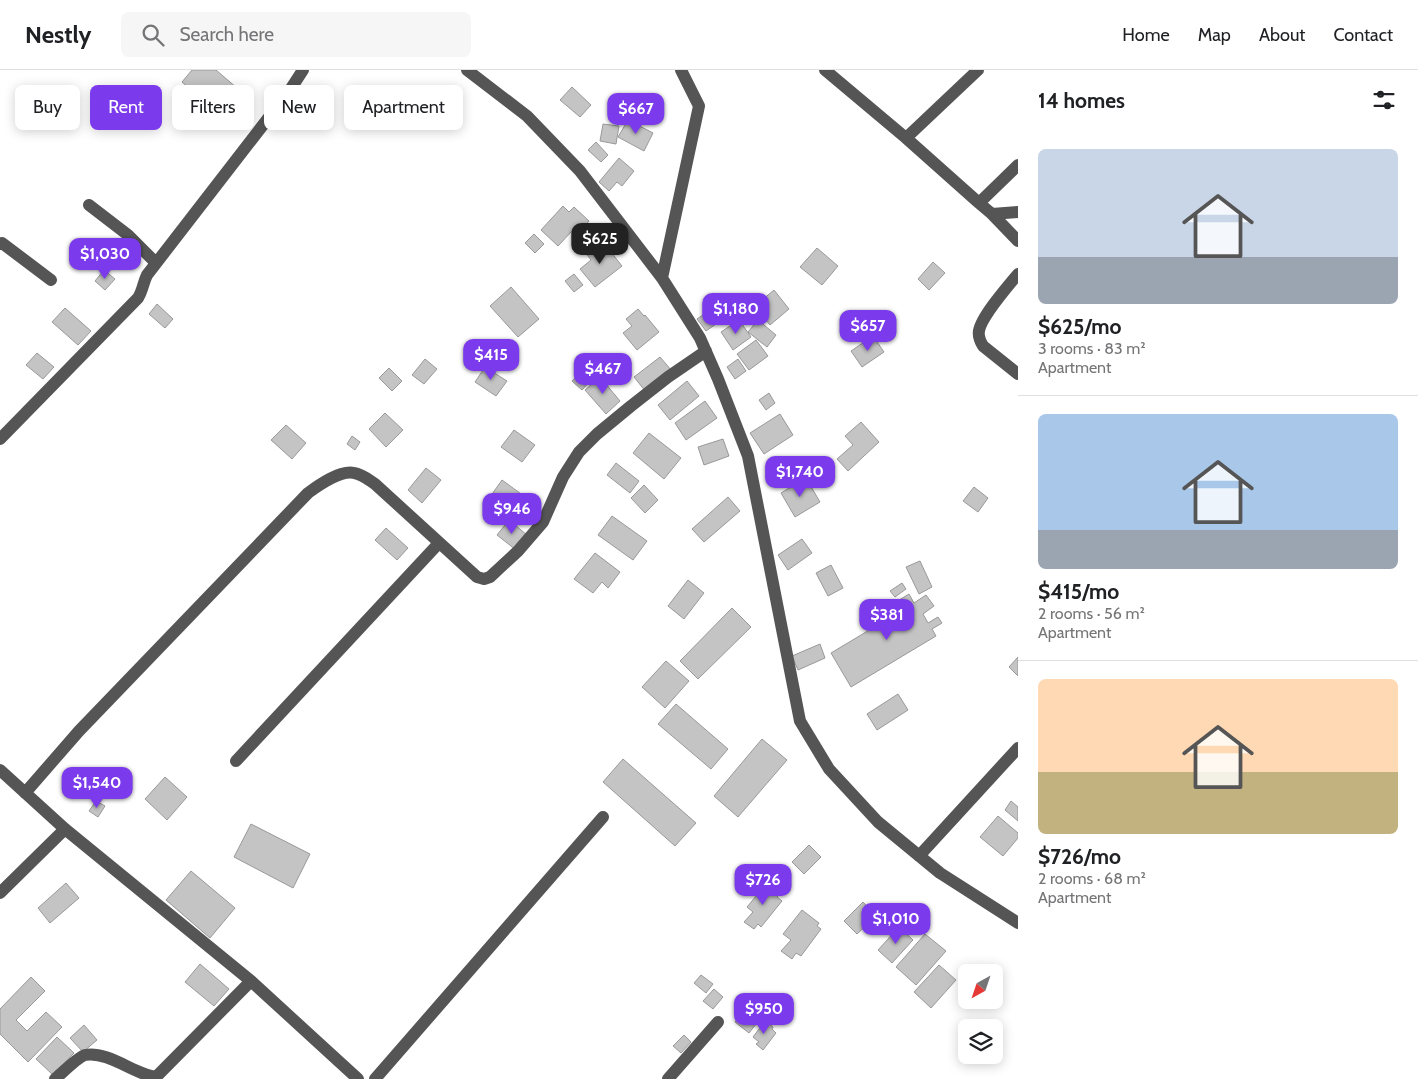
<!DOCTYPE html>
<meta charset="utf-8">
<style>
:root{--surface:#fff;--page:#f6f6f6;--text:#202124;--muted:#757577;--line:#e0e0e0;--accent:#7c3aed}
body{margin:0;font-family:Cabin,sans-serif;background:var(--page);color:var(--text);height:100vh;display:flex;flex-direction:column;font-size:19px;white-space:nowrap}
*{box-sizing:border-box;margin:0}
p{font-size:16px;color:var(--muted)}
.icon{flex:none;width:28px;height:28px;fill:none;stroke:currentColor;stroke-width:2;stroke-linecap:round;stroke-linejoin:round}
.map{position:relative;flex:1;overflow:hidden}
.details{display:flex;flex-direction:column;background:var(--surface);width:400px}
.details>*{flex:none}
.hud{position:absolute;left:15px;top:15px;width:475px;height:45px;display:flex;gap:10px}
.needle{width:32px;rotate:220deg}
.buttons{position:absolute;left:958px;top:894px;display:grid;gap:10px}
.buttons a{display:grid;place-items:center;width:45px;height:45px;border-radius:8px;background:var(--surface);box-shadow:0 2px 12px #0003;font-size:25px}
.price{position:absolute;translate:-50% -42px;padding:0 11px;border-radius:10px;background:var(--accent);color:#fff;font-size:16px;line-height:32px;filter:drop-shadow(0 1px 2px #0008)}
.price::after{content:'';position:absolute;left:50%;top:30px;width:15px;height:11px;margin-left:-8px;background:inherit;clip-path:polygon(0 0,100% 0,50% 100%)}
.price.selected{background:#222;color:#fff}
ul{padding:0;list-style:none}
li{display:grid;align-content:center;gap:10px;height:265px;padding:0 20px}
li+li{border-top:1px solid var(--line)}
li span{display:grid;place-items:center;height:155px;border-radius:8px;color:#555}
li>.icon{margin-inline-start:auto}
span .icon{width:90px;height:90px;fill:#fffc;stroke-width:1}
li b{font-size:21px}
h2{display:flex;justify-content:space-between;align-items:center;height:60px;padding:0 20px;font-size:21px}
.pill{padding:0 18px;border-radius:8px;background:var(--surface);box-shadow:0 2px 12px #0003;font-size:18px;line-height:45px}
.pill.selected{background:var(--accent);color:#fff}
header{display:flex;align-items:center;gap:30px;box-sizing:border-box;height:70px;padding:0 25px;background:var(--surface);border-bottom:1px solid var(--line)}
header strong{font-size:24px}
nav{display:flex;gap:28px;margin-inline-start:auto;font-size:18px}
.search{width:350px;height:45px;background:var(--page);display:flex;align-items:center;gap:12px;box-sizing:border-box;padding:0 18px;border-radius:8px;color:var(--muted);font-size:19px}
main{display:flex;flex:1;min-height:0}
.map>svg:first-child{display:block}
.building{fill:#c4c4c4;stroke:#999}
.lines{fill:none;stroke-linecap:round;stroke-linejoin:round}
.minor{stroke:#555;stroke-width:12}
</style>
<header>
<strong>Nestly</strong>
<div class="search"><svg class="icon" aria-label="search" viewBox="0 0 24 24"><circle cx="10" cy="10" r="6"/><path d="M15 15l6 6"/></svg>Search here</div>
<nav><a>Home</a><a>Map</a><a>About</a><a>Contact</a></nav>
</header>
<main>
<div class="map">
<svg width="1018" height="1009" viewBox="0 0 1018 1009">
<rect width="100%" height="100%" fill="#fff"/>
<path class="building" d="M192,0H216L237,18L216,42L182,12Z
M572,17L591,35L580,47L560,30Z
M236,23L249,35L231,56L218,44Z
M628,50L653,63L644,81L618,67Z
M603,54L619,56L616,74L600,71Z
M596,72L608,85L601,92L588,80Z
M619,88L634,101L622,116L617,112L609,121L599,112Z
M563,136L569,142L574,137L589,151L576,165L572,161L558,176L541,160Z
M534,164L544,174L535,183L525,173Z
M596,173L602,181L607,177L622,196L595,217L580,199L591,190L585,182Z
M817,178L838,196L822,215L800,197Z
M933,192L945,203L929,220L918,209Z
M104,200L115,209L105,220L95,211Z
M574,204L583,215L574,222L565,211Z
M511,217L539,249L518,267L490,236Z
M774,220L789,239L770,255L755,236Z
M157,234L173,249L165,258L149,244Z
M65,238L91,261L78,275L52,252Z
M638,239L644,246L645,245L659,262L637,280L623,263L632,256L626,249Z
M707,242L716,254L706,261L697,249Z
M739,250L751,267L733,280L721,262Z
M758,250L776,265L767,277L748,262Z
M873,266L884,282L862,297L851,281Z
M756,270L768,286L749,300L737,284Z
M37,283L54,297L43,309L26,295Z
M660,287L672,301L646,322L634,307Z
M425,289L437,299L424,314L412,305Z
M738,289L746,301L735,309L727,297Z
M485,297L507,311L496,326L475,312Z
M389,298L402,311L392,321L379,308Z
M581,302L591,310L582,320L572,311Z
M600,307L620,331L606,344L585,320Z
M687,311L699,326L670,350L658,335Z
M769,323L775,333L766,340L759,330Z
M705,331L717,348L686,370L675,353Z
M385,343L403,360L386,377L369,359Z
M780,344L793,365L764,384L750,363Z
M861,352L879,372L848,401L837,389L853,375L845,366Z
M286,355L306,373L292,389L271,370Z
M514,360L535,375L522,392L501,377Z
M649,363L681,388L664,409L633,383Z
M352,366L360,372L355,380L347,374Z
M723,369L729,386L704,395L698,377Z
M616,393L639,411L630,423L607,405Z
M426,398L441,410L422,433L408,420Z
M806,408L820,432L795,447L781,423Z
M502,410L528,429L515,446L490,427Z
M644,415L658,430L645,443L631,428Z
M974,417L988,428L978,442L963,431Z
M728,427L740,441L704,472L692,459Z
M612,446L647,471L633,490L598,465Z
M509,450L527,465L516,480L497,465Z
M386,458L408,478L397,490L375,470Z
M802,469L812,483L788,500L778,485Z
M595,483L620,502L608,518L602,512L593,523L574,509Z
M920,491L932,517L919,524L906,497Z
M831,495L843,518L828,526L816,503Z
M688,510L704,523L684,549L668,536Z
M902,513L906,519L895,527L890,521Z
M909,524L914,533L926,525L934,536L923,544L928,553L938,547L942,553L932,559L936,566L851,617L831,583L901,541L896,532Z
M732,538L751,557L698,609L680,591Z
M820,574L825,588L798,600L792,586Z
M1018,587V606L1009,597Z
M666,591L689,611L665,638L642,617Z
M898,624L908,640L877,660L867,644Z
M676,634L728,679L711,699L658,654Z
M762,669L787,690L738,747L714,726Z
M623,689L696,753L675,776L603,712Z
M165,707L187,727L167,750L145,729Z
M96,731L105,736L98,747L89,741Z
M1011,731L1018,737V751L1005,740Z
M998,746L1018,763V768L1003,786L980,767Z
M251,754L310,784L293,818L234,787Z
M809,775L821,787L804,804L792,792Z
M191,801L235,838L210,868L166,830Z
M66,813L79,828L50,853L38,838Z
M767,813L780,824L777,827L782,831L761,857L758,854L754,859L744,852L753,842L747,837Z
M863,832L876,846L857,864L844,851Z
M802,840L819,853L817,856L821,859L801,886L796,883L792,889L781,881L791,870L783,864Z
M899,857L913,870L892,893L878,880Z
M925,864L946,881L916,915L896,897Z
M200,894L229,919L214,936L185,912Z
M939,895L956,910L931,938L914,922Z
M701,905L713,914L706,923L694,913Z
M31,907L45,921L16,950L27,961L46,942L62,957L28,992L0,964V939Z
M714,919L723,927L713,939L703,931Z
M744,939L750,943L752,941L759,947L754,953L756,954L749,963L735,952Z
M765,951L773,957L772,959L776,963L763,980L756,974L759,972L753,967Z
M84,955L97,970L83,982L70,968Z
M684,965L691,972L681,983L673,976Z
M57,967L74,983L53,1005L36,989Z"/>
<g class="lines">
<path class="minor" d="M467,0L527,46L580,101L662,208L700,268L718,309L748,386L800,651L829,699L878,752L940,803L1018,853
M825,0L906,68L979,133L992,144L1018,171
M906,68L978,0
M979,133L1018,95
M89,135L128,165L156,193
M992,144L1018,142
M0,174L2,173L51,210
M1018,204C1008,216 981,247 979,261C978,266 980,271 983,276L1018,304
M662,208L699,36L681,0
M0,369L138,228C143,220 143,213 147,205L290,20L303,0
M236,691L439,473
M0,700L65,759L251,911L358,1009
M25,723L79,661L308,423C319,415 340,400 354,403C362,404 369,410 375,414L477,507L484,509L490,507L518,481L543,452L563,407L579,382L597,364L631,336L668,307L706,281
M919,786L1018,678
M0,823L65,759
M55,1009C62,1003 78,987 85,985C109,980 141,1009 157,1006L251,911
M375,1009L603,747
M668,1009L718,952"/>
</g>
</svg>
<div class="buttons">
<a><svg class="needle" viewBox="-14 -14 28 28"><path d="M0-13l5 13h-10z" fill="#e53935"/><path d="M0 13l5-13h-10z" fill="#757577"/></svg></a>
<a><svg class="icon" aria-label="layers" viewBox="0 0 24 24"><path d="M12 4l9 5-9 5-9-5zM3 14l9 5 9-5"/></svg></a>
</div>
<b class="price" style="left:636px;top:65px">$667</b>
<b class="price selected" style="left:600px;top:195px">$625</b>
<b class="price" style="left:105px;top:210px">$1,030</b>
<b class="price" style="left:736px;top:265px">$1,180</b>
<b class="price" style="left:868px;top:282px">$657</b>
<b class="price" style="left:491px;top:311px">$415</b>
<b class="price" style="left:603px;top:325px">$467</b>
<b class="price" style="left:800px;top:428px">$1,740</b>
<b class="price" style="left:512px;top:465px">$946</b>
<b class="price" style="left:887px;top:571px">$381</b>
<b class="price" style="left:97px;top:739px">$1,540</b>
<b class="price" style="left:763px;top:836px">$726</b>
<b class="price" style="left:896px;top:875px">$1,010</b>
<b class="price" style="left:764px;top:965px">$950</b>
<div class="hud">
<a class="pill">Buy</a>
<a class="pill selected">Rent</a>
<a class="pill">Filters</a>
<a class="pill">New</a>
<a class="pill">Apartment</a>
</div>
</div>
<section class="details">
<h2>14 homes<svg class="icon" aria-label="filters" viewBox="0 0 24 24"><path d="M4 7h16M4 17h16"/><circle cx="9" cy="7" r="2"/><circle cx="15" cy="17" r="2"/></svg></h2>
<ul>
<li><span style="background:linear-gradient(#c9d6e8 70%,#9aa5b1 0)"><svg class="icon" aria-label="home" viewBox="0 0 24 24"><path d="M3 11l9-7 9 7M6 9v11h12V9"/></svg></span><div><b>$625/mo</b><p>3 rooms · 83 m²</p><p>Apartment</p></div></li>
<li><span style="background:linear-gradient(#a9c7e8 75%,#9aa5b1 0)"><svg class="icon" aria-label="home" viewBox="0 0 24 24"><path d="M3 11l9-7 9 7M6 9v11h12V9"/></svg></span><div><b>$415/mo</b><p>2 rooms · 56 m²</p><p>Apartment</p></div></li>
<li><span style="background:linear-gradient(#ffd9b3 60%,#c2b280 0)"><svg class="icon" aria-label="home" viewBox="0 0 24 24"><path d="M3 11l9-7 9 7M6 9v11h12V9"/></svg></span><div><b>$726/mo</b><p>2 rooms · 68 m²</p><p>Apartment</p></div></li>
</ul>
</section>
</main>
